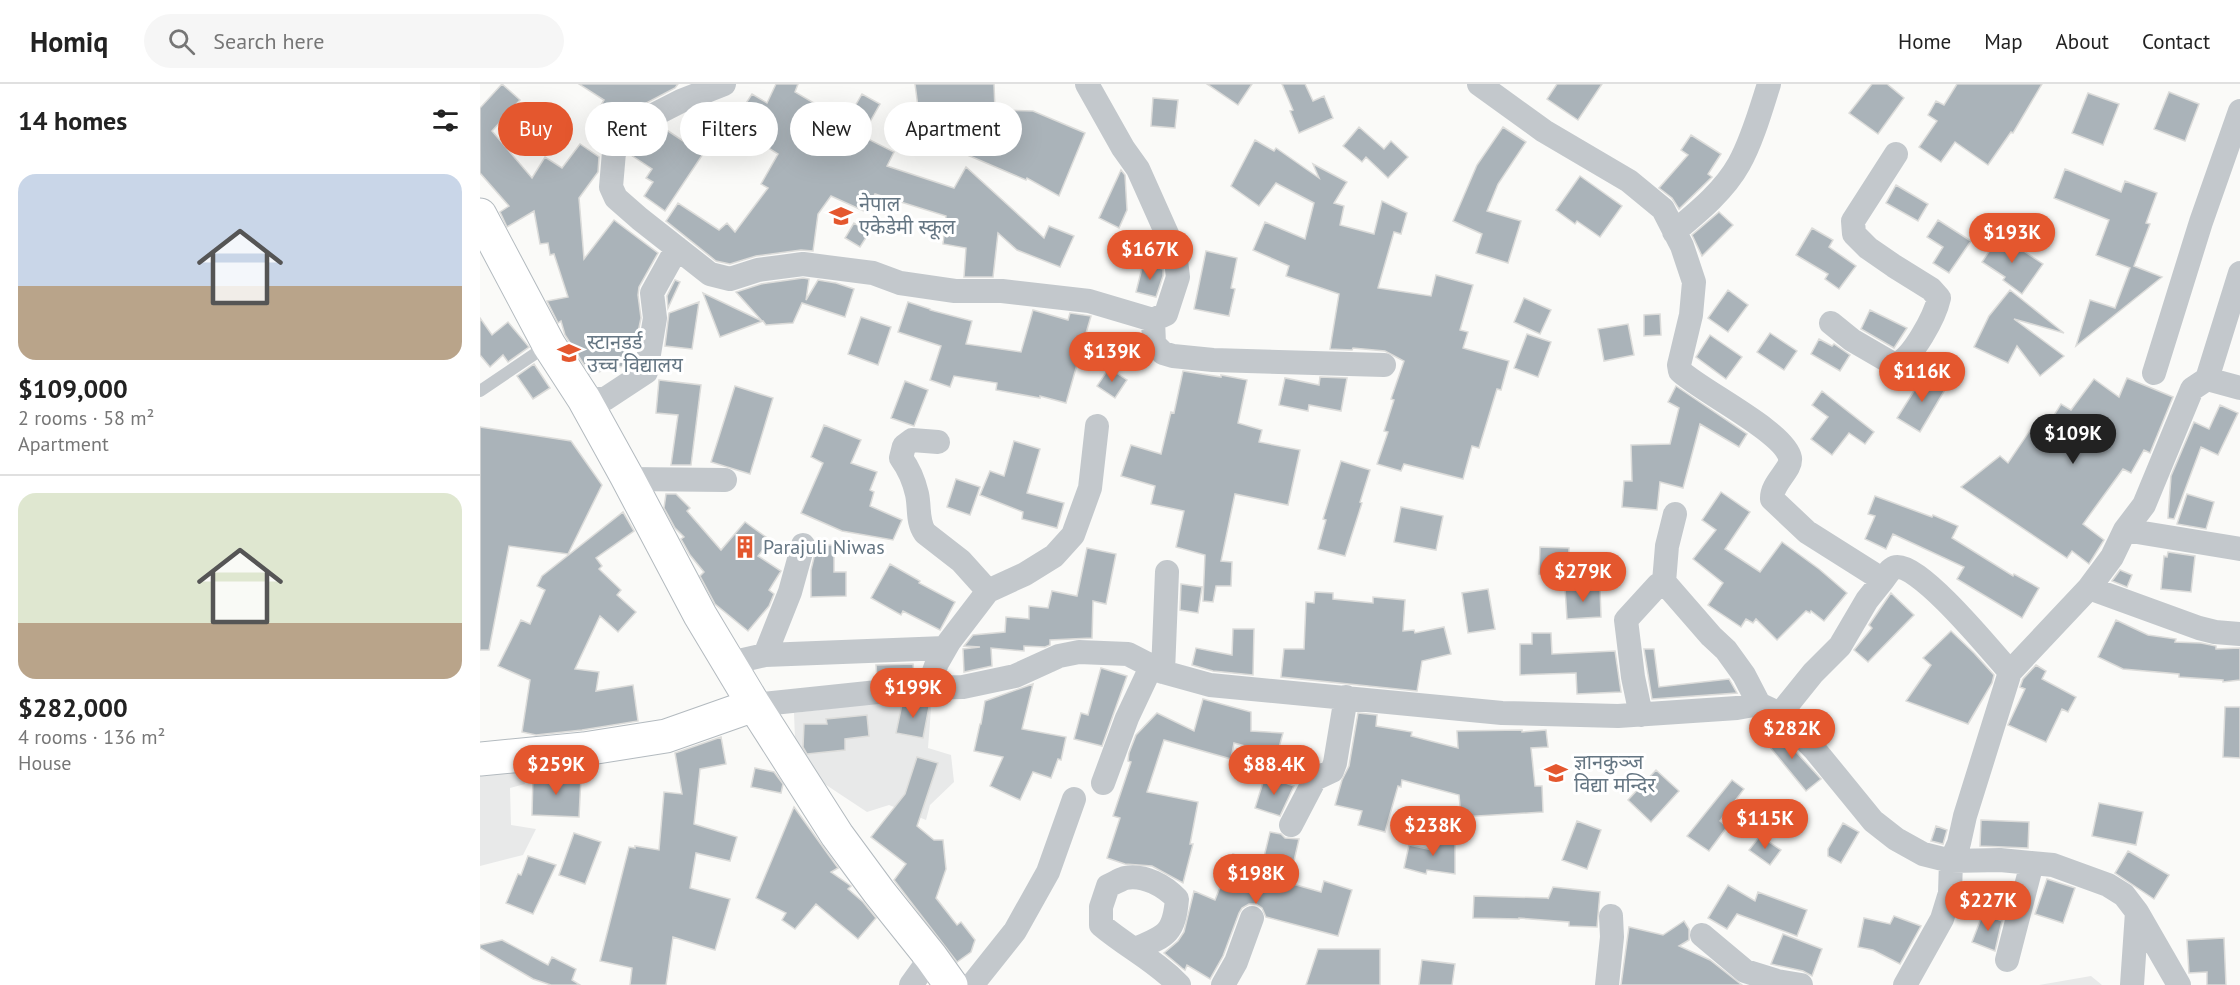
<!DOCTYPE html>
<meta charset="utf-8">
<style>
:root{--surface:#fff;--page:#f6f6f6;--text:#222;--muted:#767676;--line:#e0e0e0;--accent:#e4572e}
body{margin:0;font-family:"PT Sans","Noto Sans Devanagari",sans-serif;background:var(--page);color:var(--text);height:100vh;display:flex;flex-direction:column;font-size:22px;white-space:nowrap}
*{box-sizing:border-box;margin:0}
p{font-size:20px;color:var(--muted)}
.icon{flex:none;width:33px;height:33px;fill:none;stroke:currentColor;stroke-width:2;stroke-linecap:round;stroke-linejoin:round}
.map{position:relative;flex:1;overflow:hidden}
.panel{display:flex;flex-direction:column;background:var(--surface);width:480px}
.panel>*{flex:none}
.hud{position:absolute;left:18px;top:18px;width:570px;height:54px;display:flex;gap:12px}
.price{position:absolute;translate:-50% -51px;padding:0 14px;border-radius:21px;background:var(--accent);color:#fff;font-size:20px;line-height:39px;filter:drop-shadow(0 2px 3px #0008)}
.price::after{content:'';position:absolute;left:50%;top:36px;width:18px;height:14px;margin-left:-9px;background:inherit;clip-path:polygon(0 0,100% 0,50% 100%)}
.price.current{background:#222;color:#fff}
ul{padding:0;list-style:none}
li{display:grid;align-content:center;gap:12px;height:318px;padding:0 18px}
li+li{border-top:2px solid var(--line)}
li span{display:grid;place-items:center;height:186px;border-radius:18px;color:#555}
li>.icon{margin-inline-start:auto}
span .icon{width:108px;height:108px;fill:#fffc;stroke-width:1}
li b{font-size:26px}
h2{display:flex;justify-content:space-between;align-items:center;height:72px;padding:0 18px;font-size:26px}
.tag{padding:0 21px;border-radius:27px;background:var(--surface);box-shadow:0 6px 24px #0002;font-size:21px;line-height:54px}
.tag.current{background:var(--accent);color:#fff}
header{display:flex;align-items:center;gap:36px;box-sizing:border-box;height:84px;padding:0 30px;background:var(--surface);border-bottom:2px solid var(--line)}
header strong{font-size:28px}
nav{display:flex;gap:33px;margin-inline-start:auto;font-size:21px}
.search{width:420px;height:54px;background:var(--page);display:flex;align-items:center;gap:15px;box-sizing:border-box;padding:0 21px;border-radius:33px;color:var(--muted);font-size:22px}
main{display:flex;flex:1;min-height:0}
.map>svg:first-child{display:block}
.built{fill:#e8e9e9}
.building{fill:#aab3b9;stroke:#dcdcda;stroke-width:1.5}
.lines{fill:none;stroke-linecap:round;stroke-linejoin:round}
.secondary-casing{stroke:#b3babf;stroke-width:35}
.lane{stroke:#c3c8cc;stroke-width:12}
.street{stroke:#c3c8cc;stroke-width:24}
.secondary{stroke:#fff;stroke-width:33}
.labels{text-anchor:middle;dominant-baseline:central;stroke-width:6;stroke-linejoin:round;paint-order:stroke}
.poi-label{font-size:20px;fill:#657683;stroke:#fff;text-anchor:start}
</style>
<header>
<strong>Homiq</strong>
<div class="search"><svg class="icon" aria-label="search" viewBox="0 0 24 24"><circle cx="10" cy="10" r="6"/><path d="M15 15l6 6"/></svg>Search here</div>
<nav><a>Home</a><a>Map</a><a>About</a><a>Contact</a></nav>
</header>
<main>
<section class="panel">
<h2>14 homes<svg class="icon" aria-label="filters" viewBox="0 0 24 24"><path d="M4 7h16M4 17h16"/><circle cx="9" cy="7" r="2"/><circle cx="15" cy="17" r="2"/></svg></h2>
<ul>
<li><span style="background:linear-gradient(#c9d6e8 60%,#b9a48a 0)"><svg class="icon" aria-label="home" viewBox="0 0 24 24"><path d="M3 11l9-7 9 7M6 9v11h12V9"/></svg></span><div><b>$109,000</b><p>2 rooms · 58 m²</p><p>Apartment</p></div></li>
<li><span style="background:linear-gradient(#dfe7d0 70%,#b9a48a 0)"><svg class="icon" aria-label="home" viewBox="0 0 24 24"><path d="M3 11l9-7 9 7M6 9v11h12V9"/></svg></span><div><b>$282,000</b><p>4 rooms · 136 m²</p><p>House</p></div></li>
</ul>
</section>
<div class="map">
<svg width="1760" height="901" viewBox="0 0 1760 901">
<rect width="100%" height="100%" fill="#fafaf8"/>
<path class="built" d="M452,612L448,664L471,671L474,698L450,721L446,736L409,721L387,728L316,681L314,629Z
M42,681L45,700L30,704L31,741L56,745L43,771L0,782V689Z
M1611,892L1622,901H1559Z"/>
<path class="building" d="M22,0L40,16L12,47L52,94L65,73L82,84L100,60L119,73L118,88L99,114L104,175L134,136L178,169L159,203L158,211L161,234L156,258L146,257L152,280L110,290L85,251L81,237L78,239L67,217L88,213L74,170L70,171L68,159L60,160L54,127L27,143L20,128L29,122L0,89V24Z
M99,0H198L195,4L149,28L137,41L117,28L124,16Z
M296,0H318L315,8L366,38L382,10L400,20L382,52L414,68L407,82L474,104L486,83L564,154L569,142L594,152L580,183L537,166L518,149L513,193H484L486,164L463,160L466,132L395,110L386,128L351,112L338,130L333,167L321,166L276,172L250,180L236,177L186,137L198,119L239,146L247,139L255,148L288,104L281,100L298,70L252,41L272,10L287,19Z
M435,0H514L515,26L553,27L605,49L579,112L547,94L546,96L443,52L459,20L438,23Z
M727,0H772L758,21Z
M802,0H825L833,17L844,12L853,34L819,49L810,27L813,26Z
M1077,0H1122L1098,36L1067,15Z
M1392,0H1407L1424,14L1398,50L1369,29Z
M1477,0H1562L1533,49L1531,48L1508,81L1475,58L1461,78L1439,63L1457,37L1448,31L1456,17L1464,21Z
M1689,8L1719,20L1705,57L1674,45Z
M1608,9L1639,20L1623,61L1592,49Z
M673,14L698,16L695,44L671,42Z
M182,43L223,70L185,127L164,112L173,98L166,94L172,85L151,71L165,51Z
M879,43L904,65L911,57L928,73L908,94L886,73L882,78L863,62Z
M1023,43L1046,58L1018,100L1007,127L1041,137L1028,179L996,169L1002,150L973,137L997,81Z
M1211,51L1241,70L1228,90L1232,93L1199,125L1192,114L1179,104L1208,71L1201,66Z
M775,56L794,67L796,64L839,94L833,80L867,98L854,119L864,122L860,141L894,150L902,117L927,129L921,150L914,148L898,204L951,212L956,191L993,201L980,246L988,248L983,264L1029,277L1021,306L1017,305L999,364L992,362L983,395L924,380L921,387L897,380L908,348L904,347L914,316L911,315L924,277L905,267L873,264L872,266L850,265L859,210L806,192L809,182L773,166L785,138L825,155L834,119L796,99L779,122L751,102Z
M1585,85L1641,108L1645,97L1677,109L1666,139L1670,140L1654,182L1682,193L1596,262L1610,216L1635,224L1650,184L1616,171L1629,136L1574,114Z
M641,86L645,91L647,126L639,144L619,134Z
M1100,92L1142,122L1120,153L1097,137L1095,140L1076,126Z
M1416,101L1448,120L1438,137L1406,119Z
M1239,128L1253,141L1222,172L1212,151Z
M1458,136L1491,157L1469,189L1453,179L1463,163L1447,153Z
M374,139L389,149L380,163L365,154Z
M1332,144L1353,156L1349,163L1376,182L1359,205L1345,195L1348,190L1316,171Z
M1520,151L1563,180L1542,210L1523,196L1525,193L1502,178Z
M726,167L757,174L751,204L755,205L749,232L714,225Z
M663,180L683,185V192L676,213L656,208Z
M323,194L329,195L326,216L338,196L356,199L374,205L365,233L322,219L313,239L286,241L283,237L240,253L223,209L282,237L256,208L281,200Z
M195,196L200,198L188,224L187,212Z
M1248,206L1268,221L1248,248L1228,234Z
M1530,206L1584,249L1534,235L1584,272L1560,292L1537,262L1528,279L1494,263L1509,232Z
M1044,214L1071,226L1060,250L1034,238Z
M219,218L212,265L185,262L189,229Z
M428,218L450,225V226L492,237L486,260L541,268L553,226L588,236L590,229L611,232L586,319L560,312V314L516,306L517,299L474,292L470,303L450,296L461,262L418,248Z
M1390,226L1427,244L1414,264L1381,245Z
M1180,230L1181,251L1164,252V231Z
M381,233L411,243L398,281L368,270Z
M0,234L12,251L28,238L49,263L28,278L23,271L10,283L0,271Z
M1148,240L1154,271L1124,277L1118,245Z
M1290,249L1317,267L1304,286L1277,268Z
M1047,250L1071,258L1058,293L1034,284Z
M1230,251L1262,273L1246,295L1216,273Z
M1339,255L1352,262L1354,260L1370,271L1360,287L1331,270Z
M54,280L70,304L53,315L37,292Z
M629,284L647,296L635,314L617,302Z
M703,287L741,293V291L767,296L758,339L782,346L779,358L820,366L808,421L755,410L741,477L752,478L751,502H736L733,518L723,517L725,471L696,463L704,427L671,420L675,402L641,392L651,361L681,370L691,328L694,329Z
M1444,291L1466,304L1440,348L1417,334Z
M840,293L867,294L861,327L829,321L828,327L799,321L805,294L839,301Z
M1647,294L1693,313L1670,369L1664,366L1651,389L1643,385L1603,440L1624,456L1609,480L1592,467L1587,474L1481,403L1520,372L1528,379L1555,339L1565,346L1581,320L1591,326L1614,295L1639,313Z
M179,296L221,301L211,381H191L198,331L176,329Z
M425,297L448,306L434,342L411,334Z
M255,302L293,314L270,390L231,378Z
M1196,302L1267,350L1259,363L1220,340L1203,404L1180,398L1177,426L1142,423L1144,397H1152L1151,361L1190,360L1199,324L1188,318Z
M1342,307L1394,348L1385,360L1369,349L1352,371L1331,355L1348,333L1332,321Z
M1740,321L1758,329L1738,371L1721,363L1694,435L1688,434L1691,392L1714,338L1729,345Z
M344,341L381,356L371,379L397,388L390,406L394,408L390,422L422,436L413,456L362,447L321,429L343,379L331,373Z
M0,343L91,357L122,401L88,470L29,462L9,566H0Z
M534,357L560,365L547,409L584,419L577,444L542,435L543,428L500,411L510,387L524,392Z
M861,377L890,386L880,418L882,419L865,472L838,465L846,436L843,435Z
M476,395L500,403L490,431L467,423Z
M1241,408L1270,428L1245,465L1280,488L1302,458L1339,485L1367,509L1344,537L1331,527L1330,529L1326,527L1297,556L1276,535L1273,539L1266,535L1261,543L1228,521L1243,499L1213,475L1236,446L1222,436Z
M186,410H196L210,424L207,427L241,466L265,438L286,453L283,456L288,459L278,472L301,487L289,506L294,510L289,522L268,547L235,520L220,492L224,488L210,471L201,455L204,453L195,444L184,424Z
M1707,410L1734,418L1726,445L1697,440Z
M1395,412L1452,433L1453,431L1478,442L1472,454L1533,492L1534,490L1559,504L1542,534L1477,495L1484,483L1413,450L1406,465L1385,455L1395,432L1388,430Z
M921,423L963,432L956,466L914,458Z
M143,428L154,447L116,474L122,482L119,485L141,506L137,511L156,528L138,548L120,532L95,585L119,588L116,607L153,601L158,637L102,646L56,651L42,648L50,596L18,582L41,536L50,540L65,506L57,502L62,492Z
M337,461H354V488H366V512L331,513V486Z
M1060,463L1089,464L1088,491L1059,490Z
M607,464L636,470L626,520L613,517L612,554L570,556V561L565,563L544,562V567L511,564L512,582L484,588L483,565L500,563L484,562L493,551L525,548L526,533L549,535V522L568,524L572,507L597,512Z
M1688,468L1715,472L1711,508L1681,505L1684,472L1687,473Z
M410,480L440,497L439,499L475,518L460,546L423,527L421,531L391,514Z
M1640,486L1652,491L1647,503L1632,497Z
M701,500L722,503L718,529L700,526Z
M1120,503L1121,533L1087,535L1085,504Z
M1008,505L1015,545L988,549L982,509Z
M835,508L853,509V515L893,519V513L925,516L923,547L934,546L935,549L964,543L971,570L942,577L937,607L801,593L804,565H824L826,518L834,519Z
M1411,509L1434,531L1388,578L1374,566L1392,544L1389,541Z
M1636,536L1668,551L1696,555L1695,558L1721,559L1736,562V565L1760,564V596L1743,598V596L1699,593V590L1643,585L1618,573Z
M753,545H774L773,591L733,587L712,581L716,564L752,571Z
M1471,547L1494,569L1514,591L1512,599L1488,640L1426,617L1451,581L1443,574Z
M1052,549H1071L1072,570L1135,567L1141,608L1097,610L1096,589L1040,591V560H1052Z
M1164,565H1174L1179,603L1249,595L1257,609L1172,615Z
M433,580L434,590L397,594L396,581Z
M1556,581L1566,587L1562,595L1596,613L1588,628L1582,625L1566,658L1528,641L1545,605L1540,603L1543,595Z
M621,584L647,592L622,662L594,655L601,629L608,631Z
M553,600L542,645L586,653L581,676L578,675L571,694L553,688L540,716L510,702L523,673L494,667L500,640H501L505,617Z
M723,615L771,628V647L803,649L797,671L754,659L751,675L684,656L667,708L718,718L710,760H713L703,799L672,782L645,780L627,774L640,734L633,732L651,678L648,677L649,669L656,651L677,629L714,647Z
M450,618L443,654L416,649L422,620Z
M1745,623H1760V674L1743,673Z
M878,629L897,631L896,642L932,648L931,652L978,664L977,647L1042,646V648L1066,646L1068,663L1051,664L1055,702H1062L1063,728L981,733L979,711L922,696L921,703L918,702L905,748L878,741L882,727L855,721L862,696L869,682Z
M387,631L389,652L365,655V666L327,670L323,663L324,640H347L346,635Z
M1294,644L1341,695L1326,707L1284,656Z
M241,653L246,680L220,685L214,740L257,753L250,777L216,769L210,804L250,815L235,866L193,853L186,901H150L152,884L120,877L149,763L155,764V762L179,766L184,708L202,710L195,669Z
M437,673L458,679L437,742L454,756H463L466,785L456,814L477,841L481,838L495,856L491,868L477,878L414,796L426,780L391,753L425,710Z
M275,684L294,688L303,700L301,709L271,703Z
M1176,686L1199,707L1171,738L1148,716Z
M53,691L101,693L99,733L52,731Z
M785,692L814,702L800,732L775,724Z
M1252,696L1264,705L1240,737L1247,743L1229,767L1207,752Z
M1619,719L1663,728L1656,761L1612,752Z
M314,723L358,784L351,788L371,802L368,805L383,818L396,834L378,855L336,820L315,845L302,836L306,829L276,814Z
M1501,736L1549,738L1548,764L1500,762Z
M1097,737L1121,746L1107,785L1082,776Z
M1363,739L1379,748L1361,779L1348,772V765Z
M1456,742L1467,746L1463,760L1451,757Z
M790,748L801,750L805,754L819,755L809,799L841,808L844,797L872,806L858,852L786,833L782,824L776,820H769L762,824L759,829L743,872L730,895L707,881L705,886L702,884L684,869L698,857L704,848L714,807L735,816L753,770L782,781Z
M94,749L121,758L105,800L79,791Z
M956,751L975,753V790L947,786L946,790L924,784L929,761L953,766Z
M1280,752L1301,766L1290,781L1269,766Z
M1648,767L1689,791L1674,815L1635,789Z
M48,772L76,781L53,830L26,819L38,790L41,791Z
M1567,795L1595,804L1583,839L1555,830Z
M1248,801L1275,817L1278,808L1327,826L1317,852L1257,830L1247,845L1228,834Z
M1073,803L1120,808L1117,843L1089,842V838L1039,834V835L993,834L994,812L1068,814V815Z
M1503,829L1522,837L1515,867L1492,858Z
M1414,832L1441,842L1420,880L1393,866L1378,863L1384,834L1410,840Z
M1204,837L1209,845V856L1199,862L1230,876L1262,901H1141L1149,843L1183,851Z
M1303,850L1342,865L1332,892L1323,887L1291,880Z
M1744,854L1746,901H1727V888L1709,889L1707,856Z
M22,856L68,881L72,873L96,885L92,896L100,901H71L53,895L0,864V861Z
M838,865H900V901H826Z
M942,876L975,880L972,901H939Z"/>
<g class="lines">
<g class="secondary-casing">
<path id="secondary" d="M0,131L69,261L104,315L146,391L220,531L274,621L357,751L399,808L451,873L471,901
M0,675L104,665L186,652L274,621"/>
</g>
<path class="lane" d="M0,307L68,261"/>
<path class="street" d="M244,0L201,17L156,40L134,68L131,103L136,114L160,135L230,190L250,195L278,186L323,180L393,189L420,199L475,207H522L609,217L673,236L686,230L698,193L695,168L658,85L643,64L607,0
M999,0L1064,47L1149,97L1183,125L1202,162L1214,198L1211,231L1199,281L1200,287C1221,307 1305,348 1310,374C1312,386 1291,399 1292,415L1327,448L1403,496C1407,491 1410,484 1416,483C1440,479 1513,569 1530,588
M1194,148C1218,128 1244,107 1259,80C1272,57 1281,25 1289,0
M673,236L674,260L683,269L693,272L733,276L904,281
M1351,239L1372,256L1415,281C1433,274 1455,232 1459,214L1451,205L1414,182L1388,164L1374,150L1373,137L1416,70
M1674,289L1721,138L1760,27
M1727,295L1760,304
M104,315H125L166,288L175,234L172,209L197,164
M458,358L432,356L424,362L421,374C429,385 434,397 437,410C440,424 437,438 445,449L481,477L508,507
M148,395L245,396
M1195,430L1187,462L1184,498L1231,552L1246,566L1264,591L1279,620
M1645,446L1760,465
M1609,504L1719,544L1735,548L1760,550
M285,571L465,564
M250,579L285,571L310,508L323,461
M683,588L687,488
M448,604L457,579L469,558L508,507L545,490L574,472L593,451L610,404L617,342
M274,621L436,604L483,603L535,592L579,572L599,568L648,570L683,588L730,601L1022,629L1138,632L1257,624L1279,620L1300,630L1335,666L1393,737L1416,755L1443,770L1471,777L1520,776L1573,781L1628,801L1644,811L1657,828L1699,901
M1300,630L1333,589L1360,562L1387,516L1403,496
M1161,631L1153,593L1146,536L1178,501L1184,498
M623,699L647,634L671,583
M811,741L835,695L852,687L855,679L866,613
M1222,851L1265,887L1297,897L1321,901
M655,865C686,852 694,850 697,815C685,802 664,790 645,794C639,796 633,800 628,802L621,823V841C647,863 676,877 699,901
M1527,876L1552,779
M431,901L451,873
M492,901L535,847L568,788L594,715
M743,901L756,878L772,834
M1127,901L1132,853L1131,832
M1425,901L1462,835L1470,809L1471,777L1479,759L1485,732L1530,588L1609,504L1632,473L1645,446L1664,421L1712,305L1727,295L1760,189
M1652,901L1657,828"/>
<use href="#secondary" class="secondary"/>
</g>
<defs>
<g id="school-bare" transform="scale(1.8)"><path d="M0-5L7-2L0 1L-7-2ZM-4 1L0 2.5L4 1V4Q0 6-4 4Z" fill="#e4572e" stroke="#fff" stroke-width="2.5" paint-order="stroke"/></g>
<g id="building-bare" transform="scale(1.8)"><path d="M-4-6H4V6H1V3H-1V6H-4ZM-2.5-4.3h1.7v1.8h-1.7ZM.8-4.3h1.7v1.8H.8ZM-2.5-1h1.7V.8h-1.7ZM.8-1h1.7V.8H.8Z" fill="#e4572e" stroke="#fff" stroke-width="2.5" paint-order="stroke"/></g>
</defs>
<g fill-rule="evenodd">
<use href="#school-bare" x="361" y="132"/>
<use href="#school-bare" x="89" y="269"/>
<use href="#building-bare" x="265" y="463"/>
<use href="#school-bare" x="1076" y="689"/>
</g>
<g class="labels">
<g class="poi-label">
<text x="379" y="120">नेपाल<tspan x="379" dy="23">एकेडेमी स्कूल</tspan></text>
<text x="107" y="258">स्टानडर्ड<tspan x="107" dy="23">उच्च विद्यालय</tspan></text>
<text x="283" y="463">Parajuli Niwas</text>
<text x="1094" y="678">ज्ञानकुञ्‍ज<tspan x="1094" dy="23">विद्या मन्दिर</tspan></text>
</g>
</g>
</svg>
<b class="price" style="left:1532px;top:180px">$193K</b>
<b class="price" style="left:670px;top:197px">$167K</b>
<b class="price" style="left:632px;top:299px">$139K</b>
<b class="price" style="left:1442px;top:319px">$116K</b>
<b class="price current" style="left:1593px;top:381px">$109K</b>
<b class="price" style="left:1103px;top:519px">$279K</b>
<b class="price" style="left:433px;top:635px">$199K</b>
<b class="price" style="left:1312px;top:676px">$282K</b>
<b class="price" style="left:76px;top:712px">$259K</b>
<b class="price" style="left:794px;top:712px">$88.4K</b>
<b class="price" style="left:1285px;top:766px">$115K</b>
<b class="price" style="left:953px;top:773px">$238K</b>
<b class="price" style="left:776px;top:821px">$198K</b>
<b class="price" style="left:1508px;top:848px">$227K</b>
<div class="hud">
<a class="tag current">Buy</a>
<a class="tag">Rent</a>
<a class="tag">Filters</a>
<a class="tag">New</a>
<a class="tag">Apartment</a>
</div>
</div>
</main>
